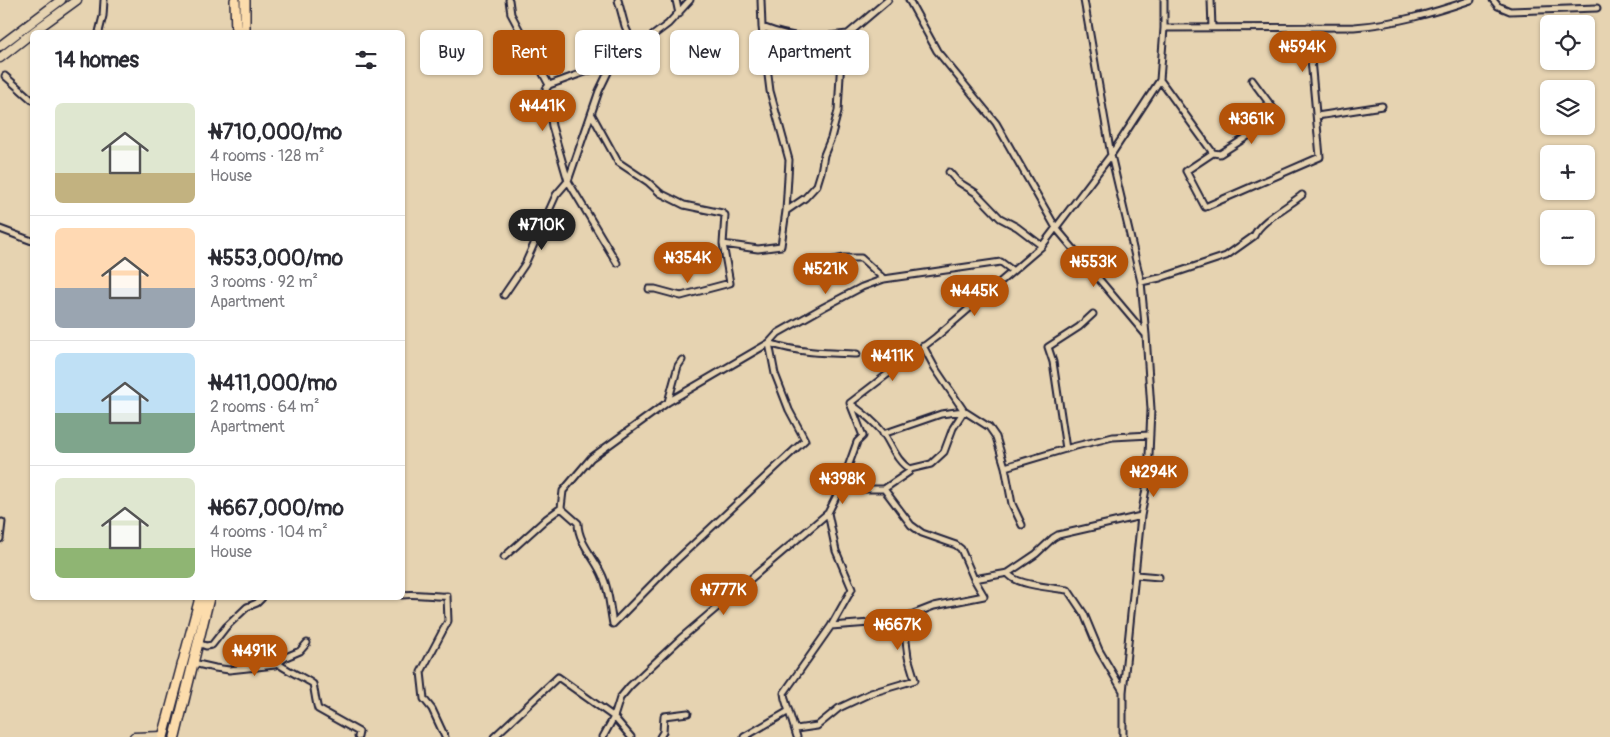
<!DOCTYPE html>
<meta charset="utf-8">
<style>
:root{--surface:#fff;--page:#f7f7f7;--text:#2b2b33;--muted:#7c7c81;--line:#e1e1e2;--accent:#b45309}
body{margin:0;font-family:Pangolin,sans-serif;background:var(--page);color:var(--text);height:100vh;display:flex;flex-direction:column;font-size:19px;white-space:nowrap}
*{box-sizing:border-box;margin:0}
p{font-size:16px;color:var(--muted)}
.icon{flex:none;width:28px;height:28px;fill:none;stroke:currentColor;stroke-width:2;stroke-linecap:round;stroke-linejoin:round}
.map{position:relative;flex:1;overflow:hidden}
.sheet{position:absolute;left:30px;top:30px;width:375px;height:570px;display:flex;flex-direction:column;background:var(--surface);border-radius:8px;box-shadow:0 1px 4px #0004}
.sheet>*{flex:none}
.guide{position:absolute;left:420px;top:30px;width:475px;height:45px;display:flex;gap:10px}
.fabs{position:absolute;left:1540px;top:15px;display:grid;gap:10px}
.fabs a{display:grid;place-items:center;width:55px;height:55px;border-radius:8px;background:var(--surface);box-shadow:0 1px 4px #0004;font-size:25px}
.price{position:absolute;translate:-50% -42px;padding:0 11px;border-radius:18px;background:var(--accent);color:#fff;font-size:16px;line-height:32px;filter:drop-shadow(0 1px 2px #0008)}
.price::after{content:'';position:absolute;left:50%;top:30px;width:15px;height:11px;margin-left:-8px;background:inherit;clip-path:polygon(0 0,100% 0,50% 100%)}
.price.selected{background:#222;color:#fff}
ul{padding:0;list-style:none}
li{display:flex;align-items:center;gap:15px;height:125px;padding:0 25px}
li+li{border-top:1px solid var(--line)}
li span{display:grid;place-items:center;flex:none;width:140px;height:100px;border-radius:8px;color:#555}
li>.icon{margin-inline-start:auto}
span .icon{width:60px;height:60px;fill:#fffc;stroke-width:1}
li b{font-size:21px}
h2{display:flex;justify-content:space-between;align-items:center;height:60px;padding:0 25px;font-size:21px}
.pill{padding:0 18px;border-radius:8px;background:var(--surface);box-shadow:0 1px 4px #0004;font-size:18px;line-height:45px}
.pill.selected{background:var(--accent);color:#fff}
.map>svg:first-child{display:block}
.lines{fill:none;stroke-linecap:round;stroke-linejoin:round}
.street-casing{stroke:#22223b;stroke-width:9}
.secondary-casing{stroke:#22223b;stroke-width:11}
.primary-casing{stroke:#22223b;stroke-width:12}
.street{stroke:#e6d3b1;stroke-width:5}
.secondary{stroke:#e6d3b1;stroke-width:8}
.primary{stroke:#fcdcac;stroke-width:9}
</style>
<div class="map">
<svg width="1610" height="737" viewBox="0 0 1610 737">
<rect width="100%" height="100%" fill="#e6d3b1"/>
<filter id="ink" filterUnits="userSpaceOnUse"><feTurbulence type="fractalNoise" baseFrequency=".02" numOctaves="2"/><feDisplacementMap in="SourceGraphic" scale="10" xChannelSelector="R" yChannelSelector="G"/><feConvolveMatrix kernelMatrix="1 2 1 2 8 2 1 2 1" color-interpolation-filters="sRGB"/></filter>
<g filter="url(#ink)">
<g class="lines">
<g class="street-casing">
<path id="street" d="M509,0L511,14L549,85L546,89L552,126L568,181L617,263
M618,0L625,26L635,49
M676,0L679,14
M909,0L937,51L996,123L1056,228L1146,335
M1084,0L1111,155L1141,282L1146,335L1151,409L1148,478L1141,516L1123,692V737
M1211,0L1212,28
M1493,0L1498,6L1510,11L1597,8
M762,27C796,40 813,38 848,34
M1164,28L1354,27C1395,24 1433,13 1471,0
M99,32L103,16L104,0
M5,76L32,100
M1160,80L1213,153L1220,154L1267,124L1278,115L1252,80
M549,85L613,62L635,49L668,24L690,0
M592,115L618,162L648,182L660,193L684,205L722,213L725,215L723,244L730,283L681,296L655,289H649
M1317,116L1382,106
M1213,153L1186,171L1205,207L1320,157L1308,27
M949,172L957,181L976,193L1000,218L1017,227L1042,246
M786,211L805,198L817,185L821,172L824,155L831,138L838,111L841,58L848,34L888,0
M0,229L32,241
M723,244L758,249L781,246L786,211L789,160L770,91L762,27L761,0
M815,264L844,258H861L884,279
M1141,282L1160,278L1226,256L1254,236C1260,221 1289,206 1302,195
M504,295L525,264L556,195L568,181L599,91L613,62
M769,343C798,353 827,353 857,354
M923,346L935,368L964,411L989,427L996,437L1005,467L1012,504L1022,525
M668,402L678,366L682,360
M850,403L936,337L1042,246L1111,155L1160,80L1164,28V0
M851,404C863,413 875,422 884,434C892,446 897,462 910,469
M883,434L941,414L964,411
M1066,449L1053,362L1048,347L1079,327L1093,314
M1005,467L1072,447L1113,437L1150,435
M840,489H884L909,472L910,469L931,464L944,452L953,428L964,411
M561,508L563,491L591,458L668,402L769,343L778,333L824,307L862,287L884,279L1001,262L1013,271
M0,539L2,522
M504,557L546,519L561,508L578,523C578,543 596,559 603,577C609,590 610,609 613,624
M1008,573C1013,585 1055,588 1068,590L1084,614L1099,650L1123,691
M1136,575L1159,577
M974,579L1008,573L1036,554L1053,538L1058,535L1141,516
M402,595C417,593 432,597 447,596L448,621L421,672L424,699L432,709L445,737
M613,624L669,567L805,440L789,410L775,374L769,343
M831,626L883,622L903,618L934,606L984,596L974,579L961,549L956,545L922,533L911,525L884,489
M198,643L206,646L212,645L226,627L247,607L257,603L262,598
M193,663L215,668L229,670L275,665L286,657L300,651L307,643
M279,664C284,669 312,682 313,684C314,687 316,704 318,709L359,732L358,737
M796,729L817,726L839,708L871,693L915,680L908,657L903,618
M494,737L558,677L614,717L631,737
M603,737L614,717L620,698L630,686L680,639L828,513L840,489L857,442L863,436L850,403
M660,737L663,732L664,716L688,713
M744,737L789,711
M797,737L785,699L784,693L831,626L852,589L836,551L828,513"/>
</g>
<g class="secondary-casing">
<path id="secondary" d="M33,32L77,0
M0,46L61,0
M0,58L32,33
M134,737L163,736"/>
</g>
<g class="primary-casing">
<path id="primary" d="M235,0L236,32
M245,0V32
M163,737L200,598
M175,737L209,598"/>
</g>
<use href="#street" class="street"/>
<use href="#secondary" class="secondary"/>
<use href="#primary" class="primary"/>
</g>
</g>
</svg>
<div class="fabs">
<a><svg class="icon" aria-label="locate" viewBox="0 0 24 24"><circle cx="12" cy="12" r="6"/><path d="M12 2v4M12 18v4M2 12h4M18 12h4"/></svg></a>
<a><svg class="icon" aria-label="layers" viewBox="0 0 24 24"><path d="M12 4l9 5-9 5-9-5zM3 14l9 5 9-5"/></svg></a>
<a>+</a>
<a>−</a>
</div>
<b class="price" style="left:1303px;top:73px">₦594K</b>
<b class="price" style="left:543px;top:132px">₦441K</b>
<b class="price" style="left:1252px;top:145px">₦361K</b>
<b class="price selected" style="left:542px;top:251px">₦710K</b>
<b class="price" style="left:688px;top:284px">₦354K</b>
<b class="price" style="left:1094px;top:288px">₦553K</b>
<b class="price" style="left:826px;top:295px">₦521K</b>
<b class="price" style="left:975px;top:317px">₦445K</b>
<b class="price" style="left:893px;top:382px">₦411K</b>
<b class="price" style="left:1154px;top:498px">₦294K</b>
<b class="price" style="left:843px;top:505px">₦398K</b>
<b class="price" style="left:724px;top:616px">₦777K</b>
<b class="price" style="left:898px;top:651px">₦667K</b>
<b class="price" style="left:255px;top:677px">₦491K</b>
<div class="guide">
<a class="pill">Buy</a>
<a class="pill selected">Rent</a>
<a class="pill">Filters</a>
<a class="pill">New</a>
<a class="pill">Apartment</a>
</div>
<section class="sheet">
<h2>14 homes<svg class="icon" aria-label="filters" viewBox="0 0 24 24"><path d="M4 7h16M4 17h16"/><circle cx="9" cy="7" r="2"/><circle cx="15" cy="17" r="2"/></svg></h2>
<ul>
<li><span style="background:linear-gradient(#dfe7d0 70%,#c2b280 0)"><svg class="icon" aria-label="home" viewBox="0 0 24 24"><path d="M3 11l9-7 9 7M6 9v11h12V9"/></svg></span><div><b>₦710,000/mo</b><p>4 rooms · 128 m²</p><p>House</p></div></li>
<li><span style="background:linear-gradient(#ffd9b3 60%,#9aa5b1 0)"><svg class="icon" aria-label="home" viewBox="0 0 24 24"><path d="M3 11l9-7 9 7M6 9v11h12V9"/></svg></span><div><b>₦553,000/mo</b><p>3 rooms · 92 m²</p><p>Apartment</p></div></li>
<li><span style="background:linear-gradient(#bfe0f5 60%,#7fa58c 0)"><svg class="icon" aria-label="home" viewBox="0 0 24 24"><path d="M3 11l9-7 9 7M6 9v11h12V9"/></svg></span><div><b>₦411,000/mo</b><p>2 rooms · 64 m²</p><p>Apartment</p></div></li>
<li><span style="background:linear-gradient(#dfe7d0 70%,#8fb573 0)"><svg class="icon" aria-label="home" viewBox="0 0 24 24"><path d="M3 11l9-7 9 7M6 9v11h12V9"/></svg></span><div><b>₦667,000/mo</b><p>4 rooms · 104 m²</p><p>House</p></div></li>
</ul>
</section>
</div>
